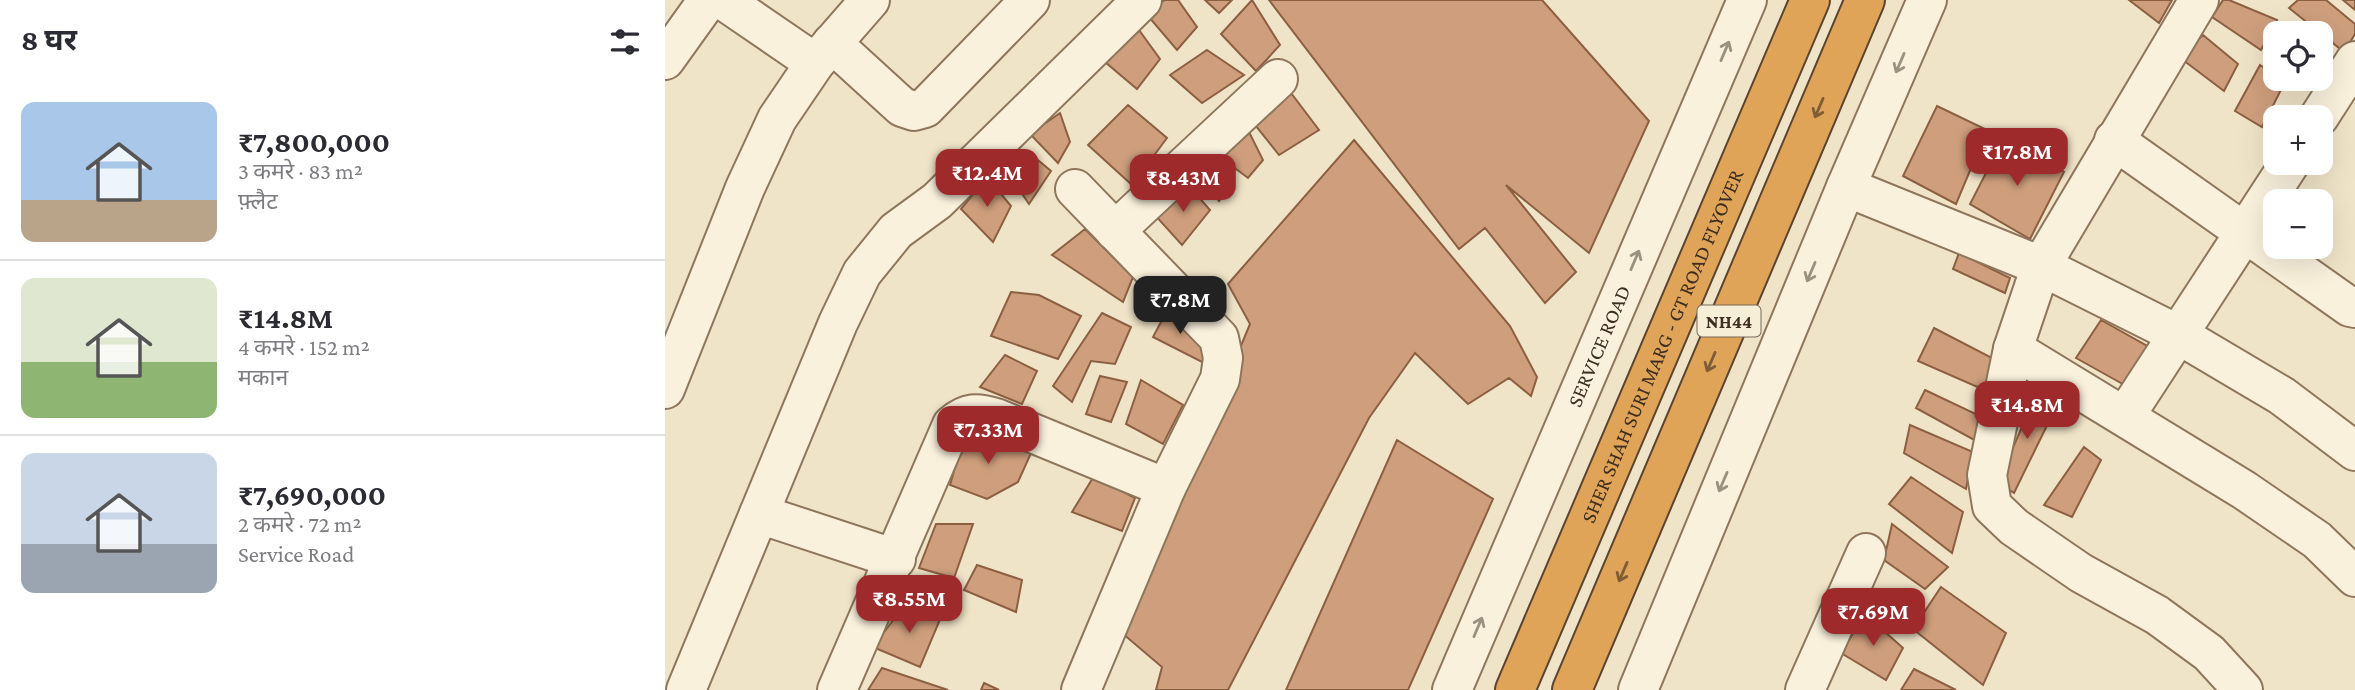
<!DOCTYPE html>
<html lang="hi">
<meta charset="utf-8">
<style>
:root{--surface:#fff;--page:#f2f2f3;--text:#2b2b33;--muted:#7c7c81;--line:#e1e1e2;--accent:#9e2a2b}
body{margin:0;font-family:"Crimson Pro","Noto Sans Devanagari",serif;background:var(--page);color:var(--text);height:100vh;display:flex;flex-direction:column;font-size:26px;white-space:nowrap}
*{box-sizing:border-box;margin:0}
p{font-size:23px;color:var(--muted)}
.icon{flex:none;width:38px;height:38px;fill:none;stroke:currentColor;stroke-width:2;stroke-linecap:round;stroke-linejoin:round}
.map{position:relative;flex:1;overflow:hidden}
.side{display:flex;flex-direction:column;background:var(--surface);width:665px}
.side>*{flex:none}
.controls{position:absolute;left:1598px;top:21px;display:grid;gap:14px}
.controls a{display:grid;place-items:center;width:70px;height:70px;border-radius:14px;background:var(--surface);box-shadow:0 7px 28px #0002;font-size:35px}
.price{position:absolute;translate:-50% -60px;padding:0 16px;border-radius:14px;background:var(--accent);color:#fff;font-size:23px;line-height:46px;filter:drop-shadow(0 2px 4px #0008)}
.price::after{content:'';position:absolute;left:50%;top:42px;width:21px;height:16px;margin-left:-10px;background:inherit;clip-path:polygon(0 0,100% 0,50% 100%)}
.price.current{background:#222;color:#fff}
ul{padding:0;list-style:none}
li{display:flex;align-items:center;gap:21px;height:175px;padding:0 21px}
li+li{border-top:2px solid var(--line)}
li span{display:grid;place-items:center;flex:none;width:196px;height:140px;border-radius:14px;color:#555}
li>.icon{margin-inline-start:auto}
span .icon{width:84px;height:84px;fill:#fffc;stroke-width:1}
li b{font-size:30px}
h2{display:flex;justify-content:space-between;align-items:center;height:84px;padding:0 21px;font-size:30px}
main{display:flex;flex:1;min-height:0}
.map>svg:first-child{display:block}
.building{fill:#cf9f7d;stroke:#8d5f41;stroke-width:2}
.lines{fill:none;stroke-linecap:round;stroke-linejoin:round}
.minor-casing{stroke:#8d765c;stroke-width:42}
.highway-casing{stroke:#5b4430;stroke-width:42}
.minor{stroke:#faf1dc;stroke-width:38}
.highway{stroke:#e0a458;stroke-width:38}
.oneway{stroke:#9c907e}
.oneway2{stroke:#7e5d36}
.labels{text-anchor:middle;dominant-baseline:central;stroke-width:6;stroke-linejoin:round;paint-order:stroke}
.shield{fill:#f7eed8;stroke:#756857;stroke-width:2}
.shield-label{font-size:19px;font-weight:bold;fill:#3d2e20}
.street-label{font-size:21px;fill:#3d2e20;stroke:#f7eed8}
</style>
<main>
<section class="side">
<h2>8 घर<svg class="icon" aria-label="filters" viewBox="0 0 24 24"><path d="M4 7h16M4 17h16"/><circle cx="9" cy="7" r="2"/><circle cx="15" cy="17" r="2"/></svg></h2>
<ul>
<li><span style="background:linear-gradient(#a9c7e8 70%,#b9a48a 0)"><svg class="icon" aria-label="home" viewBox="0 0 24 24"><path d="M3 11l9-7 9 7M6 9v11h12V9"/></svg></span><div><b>₹7,800,000</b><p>3 कमरे · 83 m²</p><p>फ़्लैट</p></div></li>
<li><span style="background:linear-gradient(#dfe7d0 60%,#8fb573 0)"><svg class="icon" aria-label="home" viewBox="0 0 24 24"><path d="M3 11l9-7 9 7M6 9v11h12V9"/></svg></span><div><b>₹14.8M</b><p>4 कमरे · 152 m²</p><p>मकान</p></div></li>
<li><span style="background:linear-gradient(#c9d6e8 65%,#9aa5b1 0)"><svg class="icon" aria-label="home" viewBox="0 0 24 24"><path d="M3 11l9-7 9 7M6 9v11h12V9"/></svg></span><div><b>₹7,690,000</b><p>2 कमरे · 72 m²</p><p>Service Road</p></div></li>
</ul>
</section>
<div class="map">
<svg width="1690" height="690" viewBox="0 0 1690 690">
<rect width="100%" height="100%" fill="#f0e4c8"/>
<path class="building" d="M500,0H513L532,27L512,50L478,10Z
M540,0H567L554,13Z
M587,0L615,45L591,71L556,34Z
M604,0H877L984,121L924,253L841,185L911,272L880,303L820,228L794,249Z
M1464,0H1507L1494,23Z
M1558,0H1564L1612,20L1596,50L1547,17Z
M1633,0H1661L1690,24V34L1679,52L1624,8Z
M1678,0H1690V10Z
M1627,26L1636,33H1620Z
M474,30L495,59L472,89L433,56Z
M1538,35L1573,64L1559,91L1514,57Z
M1610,45V59L1602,53Z
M542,50L579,75L537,103L505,75Z
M1656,50L1675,66L1661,91L1642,79H1656Z
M1595,65L1610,75V79L1620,82L1597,127L1570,111Z
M623,89L654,130L614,155L587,121Z
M463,105L502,138L467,185L423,145Z
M1272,106L1322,130L1291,204L1238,176Z
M395,113L405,142L393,163L365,134Z
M581,126L598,160L583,178L554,156Z
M1339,138L1399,172L1365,239L1305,204Z
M689,140L845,326L872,377L866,396L844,378L803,404L750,353L704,418L563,690H491L497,667L457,633L585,324L563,284Z
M362,151L386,171L364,204L332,157Z
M544,161L567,185L554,201L535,175Z
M322,177L346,206L328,242L296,209Z
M524,186L545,210L517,245L488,213Z
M420,229L468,277L458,302L387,255Z
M1294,253L1345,278L1340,293L1288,269Z
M346,292L374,295L416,316L393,359L326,336Z
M505,305L541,347L539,363L488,337Z
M437,313L466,327L450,364L426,361L407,402L388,386Z
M1436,320L1484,347L1463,387L1411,358Z
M1269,328L1329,359L1324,392L1253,361Z
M340,355L372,371L357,404L315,387Z
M435,376L462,382L446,422L421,414Z
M476,380L518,405L498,444L461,424Z
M1260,390L1315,416L1311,441L1251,408Z
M1373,390L1391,407L1349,493L1333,482Z
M1245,425L1308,452L1301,489L1239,453Z
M300,432L367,451L353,482L322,499L285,485Z
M732,440L828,499L743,690H621Z
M1419,447L1436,460L1407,517L1379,505Z
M429,476L470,498L457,531L407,512Z
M1246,477L1298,512L1287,553L1224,504Z
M271,524H308L289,578L254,568Z
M1227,524L1283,567L1260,589L1219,560Z
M312,565L357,580L351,612L299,590Z
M1276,587L1341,633L1318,685L1248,629Z
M241,603L276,617L255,667L208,647Z
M1200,614L1238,648L1221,680L1176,653Z
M217,668L283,690H203Z
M1249,669L1291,690H1236Z
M319,683L334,690H316Z"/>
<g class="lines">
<g class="minor-casing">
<g id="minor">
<path d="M58,0L150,63"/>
<path d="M1534,0L1376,266L1348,349L1579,490L1652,540L1690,577"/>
<path d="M167,43L237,107L249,111L260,108L365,0"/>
<path d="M0,60L43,0"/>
<path d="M1654,117L1690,61"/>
<path d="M1449,140L1685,307L1690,308"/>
<path d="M1181,187L1376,266L1514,335L1617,396L1690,451"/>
<path d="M410,189L554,338L558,358L555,379L501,488L416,690"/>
<path d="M450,231L613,79"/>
<path d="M1348,349L1322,475L1327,506L1349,527L1416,573L1492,615L1544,653L1578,690"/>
<path d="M0,389L80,188L112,119L150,63L205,0"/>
<path d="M1460,416L1625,163"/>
<path d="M94,514L231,559"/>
<path d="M21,690L173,323L197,273L231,231L272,201L477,0"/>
<path d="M172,690L287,425C302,412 312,412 331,418L501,488"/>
<path id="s1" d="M787,690L1082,0"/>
<path d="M973,690L1181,187L1262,0"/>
<path d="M1140,690L1201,553"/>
</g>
</g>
<g class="highway-casing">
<g id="highway">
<path id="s2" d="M850,690L1145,0"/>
<path d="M907,690L1200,0"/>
</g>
</g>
<use href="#minor" class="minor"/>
<use href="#highway" class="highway"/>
</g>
<defs><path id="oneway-shaft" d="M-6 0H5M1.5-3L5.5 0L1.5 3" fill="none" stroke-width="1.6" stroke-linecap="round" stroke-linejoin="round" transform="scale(1.75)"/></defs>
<g class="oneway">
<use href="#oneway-shaft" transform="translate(1060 51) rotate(-67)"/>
<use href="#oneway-shaft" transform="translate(1235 63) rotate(113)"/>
<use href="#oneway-shaft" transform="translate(970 260) rotate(-67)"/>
<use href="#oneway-shaft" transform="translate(1146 272) rotate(113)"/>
<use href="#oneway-shaft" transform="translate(1058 482) rotate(113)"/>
<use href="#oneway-shaft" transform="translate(813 627) rotate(-67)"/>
</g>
<g class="oneway2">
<use href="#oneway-shaft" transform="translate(1154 108) rotate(113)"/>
<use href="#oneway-shaft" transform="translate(1046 362) rotate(113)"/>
<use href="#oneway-shaft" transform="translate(958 572) rotate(113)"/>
</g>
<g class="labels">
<rect class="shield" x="1032.5" y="305.5" width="63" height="31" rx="5"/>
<g class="shield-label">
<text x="1064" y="321">NH44</text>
</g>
<g class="street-label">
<text stroke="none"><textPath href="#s1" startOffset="374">SERVICE ROAD</textPath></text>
<text stroke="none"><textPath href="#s2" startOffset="374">SHER SHAH SURI MARG - GT ROAD FLYOVER</textPath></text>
</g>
</g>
</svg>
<div class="controls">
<a><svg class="icon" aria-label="locate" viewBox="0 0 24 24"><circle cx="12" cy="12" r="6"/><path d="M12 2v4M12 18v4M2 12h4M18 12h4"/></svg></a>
<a>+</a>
<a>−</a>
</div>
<b class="price" style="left:1352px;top:188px">₹17.8M</b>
<b class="price" style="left:322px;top:209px">₹12.4M</b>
<b class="price" style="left:518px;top:214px">₹8.43M</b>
<b class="price current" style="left:515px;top:336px">₹7.8M</b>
<b class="price" style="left:1362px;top:441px">₹14.8M</b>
<b class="price" style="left:323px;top:466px">₹7.33M</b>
<b class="price" style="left:244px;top:635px">₹8.55M</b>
<b class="price" style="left:1208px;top:648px">₹7.69M</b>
</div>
</main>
